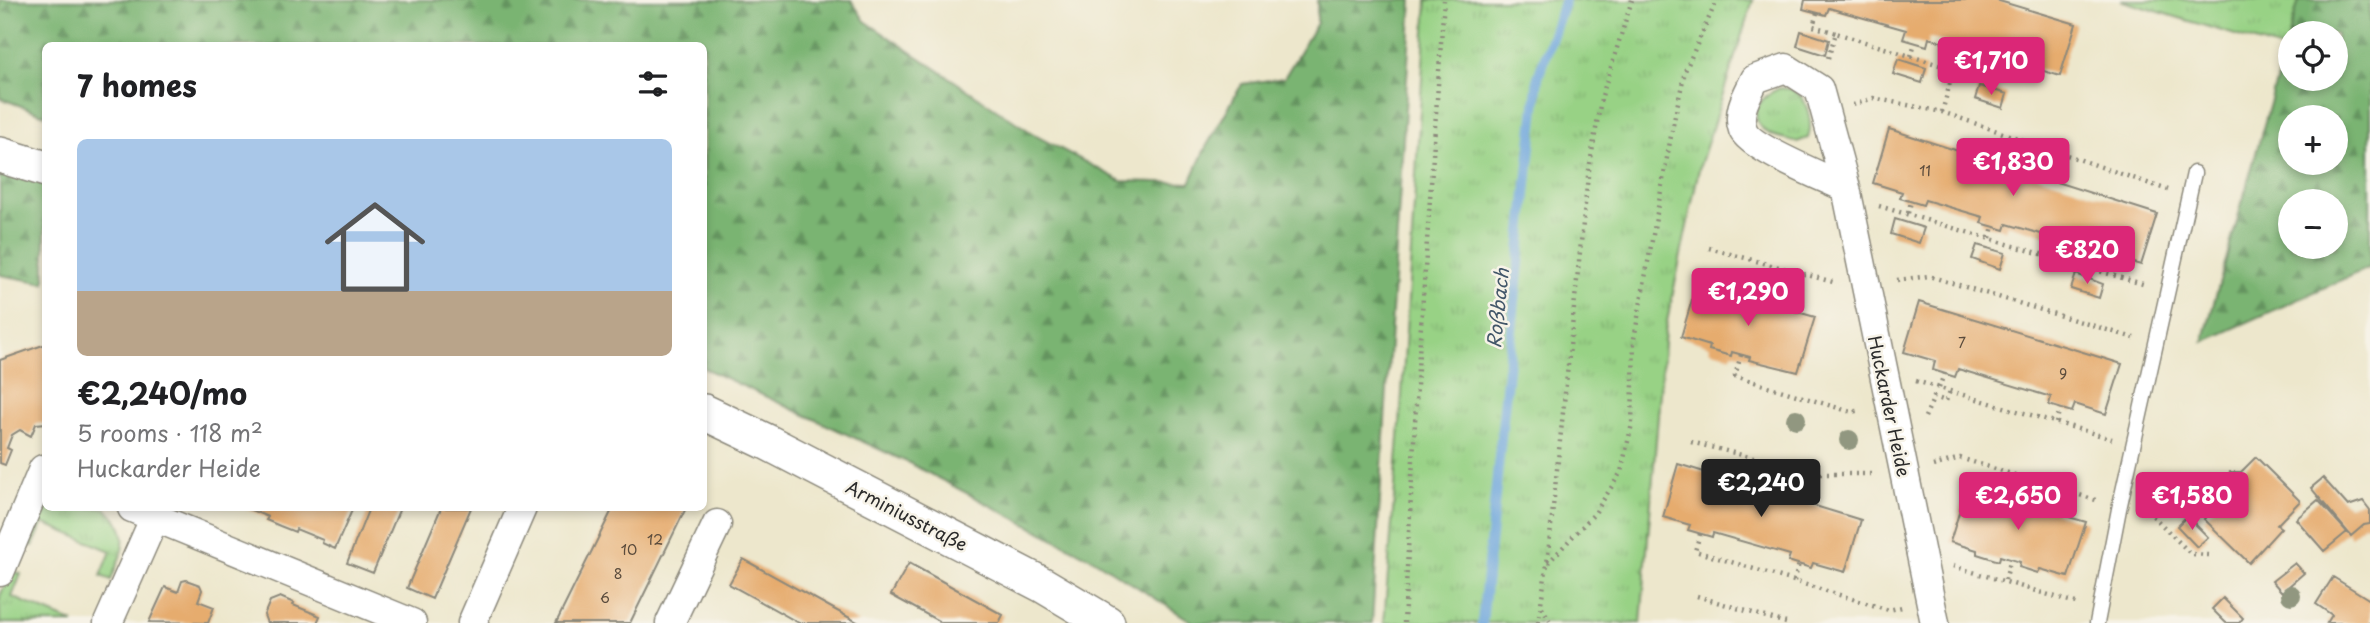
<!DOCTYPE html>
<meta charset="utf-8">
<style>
:root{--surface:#fff;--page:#f2f2f2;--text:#202124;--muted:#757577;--line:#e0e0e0;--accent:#db2777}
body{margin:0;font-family:"Playpen Sans",sans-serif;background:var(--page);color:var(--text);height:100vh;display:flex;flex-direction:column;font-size:26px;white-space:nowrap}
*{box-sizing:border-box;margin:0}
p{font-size:23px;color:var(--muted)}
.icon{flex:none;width:38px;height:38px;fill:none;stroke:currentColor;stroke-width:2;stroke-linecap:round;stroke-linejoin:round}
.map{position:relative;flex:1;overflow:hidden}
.side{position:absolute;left:42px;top:42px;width:665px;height:469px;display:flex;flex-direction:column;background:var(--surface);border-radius:10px;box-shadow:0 4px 10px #0003}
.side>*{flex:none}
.controls{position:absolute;left:2278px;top:21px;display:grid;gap:14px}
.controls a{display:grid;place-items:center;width:70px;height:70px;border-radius:50%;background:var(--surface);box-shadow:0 4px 10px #0003;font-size:35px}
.price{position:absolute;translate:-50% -60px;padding:0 16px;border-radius:7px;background:var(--accent);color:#fff;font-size:23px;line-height:46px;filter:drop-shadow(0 2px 4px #0008)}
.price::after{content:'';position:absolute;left:50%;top:42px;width:21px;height:16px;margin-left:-10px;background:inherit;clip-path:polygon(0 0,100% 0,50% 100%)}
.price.on{background:#222;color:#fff}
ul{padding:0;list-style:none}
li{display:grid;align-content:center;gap:14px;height:371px;padding:0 35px}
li+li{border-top:2px solid var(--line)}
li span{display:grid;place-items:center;height:217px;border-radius:10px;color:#555}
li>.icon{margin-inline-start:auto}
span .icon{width:126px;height:126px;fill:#fffc;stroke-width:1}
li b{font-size:30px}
h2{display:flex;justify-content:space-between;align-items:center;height:84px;padding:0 35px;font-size:30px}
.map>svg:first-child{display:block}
.grass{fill:url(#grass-tufts);stroke:#627e58;stroke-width:2}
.forest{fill:url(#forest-firs);stroke:#52704e;stroke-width:2;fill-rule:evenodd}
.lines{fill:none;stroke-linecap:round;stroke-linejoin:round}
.stream{stroke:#6ca5db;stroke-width:10}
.building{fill:#e6ac6e}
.service-casing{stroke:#8c897c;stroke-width:17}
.minor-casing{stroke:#8c897c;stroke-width:31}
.tertiary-casing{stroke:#8c897c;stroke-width:38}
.path{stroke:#8c897c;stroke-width:4.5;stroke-dasharray:2 5;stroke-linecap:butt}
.service{stroke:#fff;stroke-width:14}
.minor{stroke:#fff;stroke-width:28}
.tertiary{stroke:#fff;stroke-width:35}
.tree{fill:#919780}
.labels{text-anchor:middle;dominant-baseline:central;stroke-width:5;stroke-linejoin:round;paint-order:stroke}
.number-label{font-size:14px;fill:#5a4b3c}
.street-label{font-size:18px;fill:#2b2b2b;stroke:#f7f3e8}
.water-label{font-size:19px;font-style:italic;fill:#425669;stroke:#f7f3e8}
</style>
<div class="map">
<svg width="2370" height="623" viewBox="0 0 2370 623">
<defs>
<pattern id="grass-tufts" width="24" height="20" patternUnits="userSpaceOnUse" patternTransform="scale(1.75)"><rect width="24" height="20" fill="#98d285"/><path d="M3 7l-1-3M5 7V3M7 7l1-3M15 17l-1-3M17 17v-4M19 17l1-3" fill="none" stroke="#83b473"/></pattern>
<pattern id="forest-firs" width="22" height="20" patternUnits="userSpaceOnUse" patternTransform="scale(1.75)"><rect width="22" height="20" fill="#7ab472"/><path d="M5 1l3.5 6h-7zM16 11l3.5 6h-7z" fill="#64935e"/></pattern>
</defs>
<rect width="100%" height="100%" fill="#f7f3e8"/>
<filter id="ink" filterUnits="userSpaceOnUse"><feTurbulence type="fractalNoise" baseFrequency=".0143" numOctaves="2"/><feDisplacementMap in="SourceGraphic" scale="14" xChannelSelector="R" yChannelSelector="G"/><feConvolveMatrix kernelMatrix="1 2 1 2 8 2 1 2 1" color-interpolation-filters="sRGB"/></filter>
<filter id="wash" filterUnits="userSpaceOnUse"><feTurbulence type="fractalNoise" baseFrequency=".00686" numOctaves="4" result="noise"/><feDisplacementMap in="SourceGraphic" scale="28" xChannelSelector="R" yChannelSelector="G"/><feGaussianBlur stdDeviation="1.57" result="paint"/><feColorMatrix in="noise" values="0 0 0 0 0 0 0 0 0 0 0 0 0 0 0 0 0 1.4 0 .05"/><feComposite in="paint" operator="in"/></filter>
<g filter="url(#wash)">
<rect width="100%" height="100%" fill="#ede7cc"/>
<path class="grass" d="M1427,0H1753L1699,169L1665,331L1641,623H1384L1400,425Z
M2120,0H2357L2291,33V52Z
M1780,88C1784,89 1788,88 1792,90C1808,96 1813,124 1808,138L1797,142C1789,139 1778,138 1770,134C1744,120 1759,96 1780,88Z
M45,504L46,508H105C134,533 123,549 111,580L101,576L111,551L43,523L33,546L23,542L37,512Z
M11,570L21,574L12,597L74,623H0V596Z"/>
<path class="forest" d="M0,0H851L865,21L1038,137L1121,181L1190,183L1205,149L1242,84L1284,78L1317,23V0H1412L1372,623H1194L1093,559L909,463L704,368V46H46L45,115L0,98Z
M2299,0H2370V267L2203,342ZM2291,33H2336V79H2291ZM2291,117H2336V163H2291ZM2291,201H2336V247H2291Z
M0,155L45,169V283L0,275Z"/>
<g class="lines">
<path class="stream" d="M1482,623L1538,77L1565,0"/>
</g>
<g id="blocks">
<path class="building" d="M1805,0H1996L2076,24L2060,76L2011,61L2008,70L1984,63L1987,54L1929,38L1927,46L1903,39L1906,30L1829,8L1826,15L1803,9Z
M1801,31L1829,40L1825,55L1797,46Z
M1898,59L1926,68L1922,83L1893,74Z
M1979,86L2007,94L2003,108L1975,99Z
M1889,129L2157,214L2141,265L2107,255L2105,261L2093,258L2082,254L2085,247L2007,224L2005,230L1981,223L1983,217L1925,200L1923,205L1900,198L1902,192L1873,183Z
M1895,219L1924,228L1919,243L1891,234Z
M1977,245L2005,253L2000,269L1972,259Z
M2076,274L2103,284L2099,298L2071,289Z
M1697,283L1815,317L1798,372L1749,360L1750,357L1732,352L1731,356L1709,350L1710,346L1681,337Z
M1919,302L2122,364L2106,414L2075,404L2072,412L2049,405L2051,397L1958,369L1955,377L1933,370L1935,361L1904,352Z
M43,345L46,346V423L36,424L31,436L20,430L12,435L7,448L11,450L5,465L0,463V360Z
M2256,457L2300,501L2277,525L2281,528L2249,563L2204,519L2219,503L2218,493L2225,485L2221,481L2230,472H2241Z
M1678,464L1861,520L1845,572L1813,563L1811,568L1788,561L1790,555L1713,533L1712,537L1688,530L1690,525L1663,517Z
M2323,478L2348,506L2363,501L2370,510V524L2364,525L2351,536L2311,488Z
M1967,487L1996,496L1998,492L2055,509V513L2086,522L2068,577L2040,569L2038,573L2019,567L2020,562L2000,556L1999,561L1977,554V550L1950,542Z
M2318,500L2347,532L2324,551L2296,519Z
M246,508H353L335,549L322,543L323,540L296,529L295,532L280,526L266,520L268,517Z
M369,508H400L373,573L347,563Z
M441,508H471L432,599L407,588Z
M613,508H686L630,623H556Z
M2187,516L2208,537L2197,547L2177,526Z
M743,559L859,623H799L729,584Z
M909,563L1003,615L999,623H942L891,595Z
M2295,563L2304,573L2282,592L2272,581Z
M2333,577L2370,600V623H2327L2332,615L2316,604Z
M186,580L200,585L202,590L198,601L214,607L208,623L149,622L165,587L178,592L182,581Z
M280,597L294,603L293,605L320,616L317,623H267L264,615L270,601Z
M2223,598L2243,618L2239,623H2226L2212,609Z"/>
</g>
</g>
<g filter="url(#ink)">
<use href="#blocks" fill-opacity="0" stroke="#8c897c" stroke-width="2"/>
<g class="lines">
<g class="service-casing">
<path id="service" d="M2097,623L2119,509L2194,173"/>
</g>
<g class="minor-casing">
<path id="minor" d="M1846,188C1826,178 1750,148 1743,130C1736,112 1748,94 1755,79L1786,68L1819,89L1846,188L1935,623
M132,508L412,623
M0,572L43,469L46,470
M108,623L155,517
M472,623L522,508
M670,623L717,524"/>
</g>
<g class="tertiary-casing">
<path id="tertiary" d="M0,155L46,169
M704,412L767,442L1043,585L1107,623"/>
</g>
<path class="path" d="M1817,13L1813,26L1836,33
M1911,56L1915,43
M1828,58L1836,33L1991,81L1995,66
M1853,105L1873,98L1942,112L2168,190
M1942,112L1954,69
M1879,206L2146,285
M1908,213L1911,202
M1990,238L1993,226
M1709,248L1833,282
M2090,267L2093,258
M1897,280L1929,276L2134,338
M1741,355L1735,376L1851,412L1861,410
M1916,381L2112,439
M1939,388L1944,374
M1925,417L1934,397L1946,401L1950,391
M2056,423L2060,408
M1691,442L1816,474H1873
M1933,466L1960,458L2099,501
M2143,506L2191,554L2209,555
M1700,534L1695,551L1889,610L1902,607
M1548,563L1595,513L1621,472L1632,424L1634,339L1673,125L1685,71L1717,0
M1953,566L2079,604
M2005,580L2011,559
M1794,581L1799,564
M1697,596L1786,623
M1542,607L1551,623
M1404,623L1418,368L1444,0
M1538,623L1547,564L1588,176L1601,99L1632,0"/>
<use href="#service" class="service"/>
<use href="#minor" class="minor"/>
<use href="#tertiary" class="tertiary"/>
</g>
<g class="tree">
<circle cx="1796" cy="419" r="10"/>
<circle cx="1849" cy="440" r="10"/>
<circle cx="2291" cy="595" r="10"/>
</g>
</g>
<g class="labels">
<g class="number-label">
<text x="1925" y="170">11</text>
<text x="1962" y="342">7</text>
<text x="2063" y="373">9</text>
<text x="655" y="539">12</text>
<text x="629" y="549">10</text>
<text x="618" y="573">8</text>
<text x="605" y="597">6</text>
</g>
<g class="street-label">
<text transform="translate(1890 406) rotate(78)">Huckarder Heide</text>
<text transform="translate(907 515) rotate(27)">Arminiusstraße</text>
</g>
<g class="water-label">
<text transform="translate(1497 308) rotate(-84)">Roßbach</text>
</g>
</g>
</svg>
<div class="controls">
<a><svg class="icon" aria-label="locate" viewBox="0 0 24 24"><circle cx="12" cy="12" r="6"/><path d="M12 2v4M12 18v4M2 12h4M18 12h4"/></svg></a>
<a>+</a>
<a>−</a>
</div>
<b class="price" style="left:1991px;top:97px">€1,710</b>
<b class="price" style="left:2013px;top:198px">€1,830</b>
<b class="price" style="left:2087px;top:286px">€820</b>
<b class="price" style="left:1748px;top:328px">€1,290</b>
<b class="price on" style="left:1761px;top:519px">€2,240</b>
<b class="price" style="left:2018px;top:532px">€2,650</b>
<b class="price" style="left:2192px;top:532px">€1,580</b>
<section class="side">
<h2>7 homes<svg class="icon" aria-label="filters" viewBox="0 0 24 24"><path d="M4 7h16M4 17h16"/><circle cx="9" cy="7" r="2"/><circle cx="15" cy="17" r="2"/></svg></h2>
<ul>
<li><span style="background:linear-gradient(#a9c7e8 70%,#b9a48a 0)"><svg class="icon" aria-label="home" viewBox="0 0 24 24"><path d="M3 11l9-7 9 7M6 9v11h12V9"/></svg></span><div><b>€2,240/mo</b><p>5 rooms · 118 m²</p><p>Huckarder Heide</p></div></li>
</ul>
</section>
</div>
